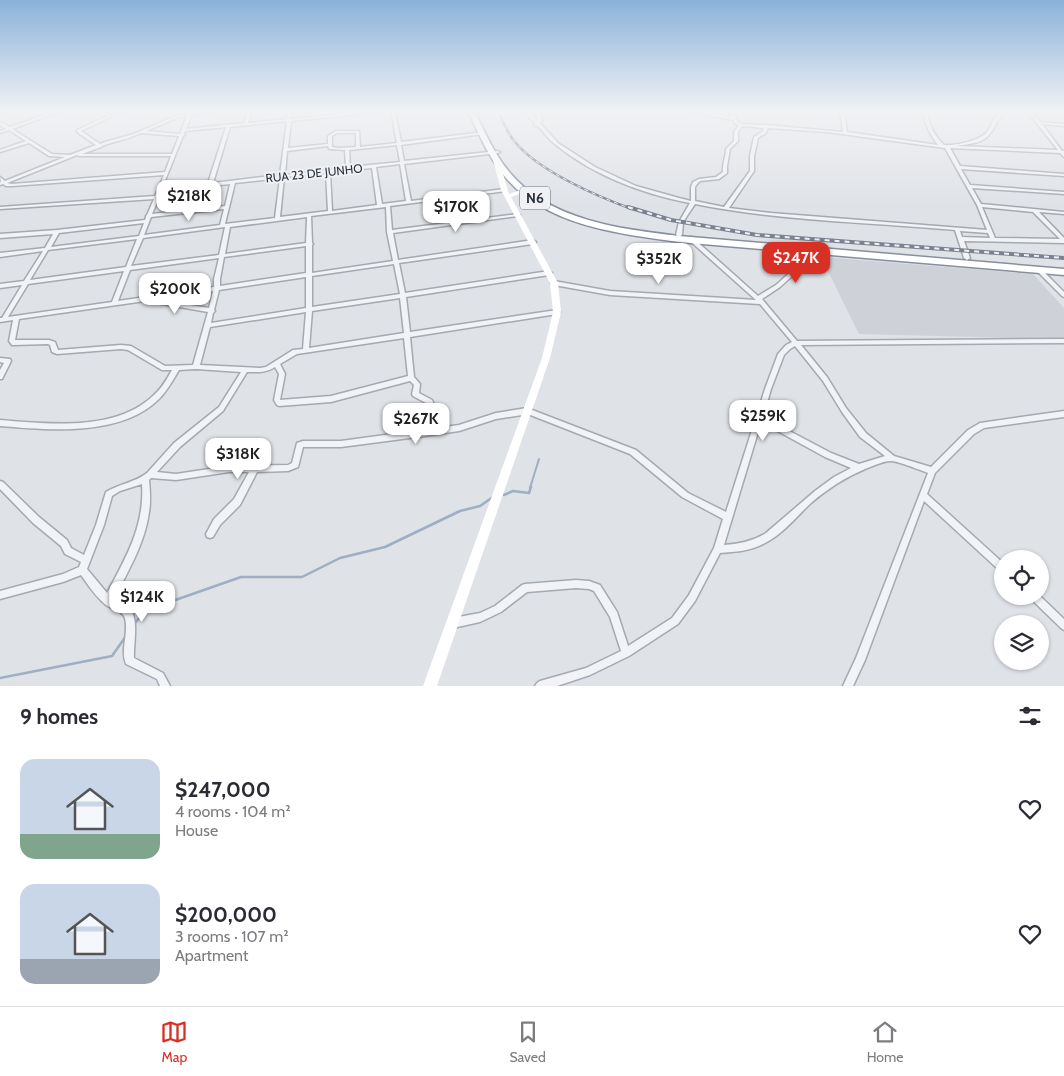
<!DOCTYPE html>
<meta charset="utf-8">
<style>
:root{--surface:#fff;--page:#f7f7f7;--text:#2b2b33;--muted:#7c7c81;--line:#e1e1e2;--accent:#d93025}
body{margin:0;font-family:Cabin,sans-serif;background:var(--page);color:var(--text);height:100vh;display:flex;flex-direction:column;font-size:19px;white-space:nowrap}
*{box-sizing:border-box;margin:0}
p{font-size:16px;color:var(--muted)}
.icon{flex:none;width:28px;height:28px;fill:none;stroke:currentColor;stroke-width:2;stroke-linecap:round;stroke-linejoin:round}
.map{position:relative;height:686px;overflow:hidden}
.sheet{display:flex;flex-direction:column;background:var(--surface);flex:1}
.sheet>*{flex:none}
.controls{position:absolute;left:994px;top:550px;display:grid;gap:10px}
.controls a{display:grid;place-items:center;width:55px;height:55px;border-radius:50%;background:var(--surface);box-shadow:0 1px 4px #0004;font-size:25px}
.price{position:absolute;translate:-50% -42px;padding:0 11px;border-radius:10px;background:#fff;color:#222;font-size:16px;line-height:32px;filter:drop-shadow(0 1px 2px #0008)}
.price::after{content:'';position:absolute;left:50%;top:30px;width:15px;height:11px;margin-left:-8px;background:inherit;clip-path:polygon(0 0,100% 0,50% 100%)}
.price.selected{background:var(--accent);color:#fff}
ul{padding:0;list-style:none}
li{display:flex;align-items:center;gap:15px;height:125px;padding:0 20px}
li span{display:grid;place-items:center;flex:none;width:140px;height:100px;border-radius:15px;color:#555}
li>.icon{margin-inline-start:auto}
span .icon{width:60px;height:60px;fill:#fffc;stroke-width:1}
li b{font-size:21px}
h2{display:flex;justify-content:space-between;align-items:center;height:60px;padding:0 20px;font-size:21px}
.tab-bar{display:flex;justify-content:space-around;align-items:center;height:70px;border-top:1px solid var(--line);background:var(--surface);font-size:14px;color:var(--muted)}
.tab-bar a{display:grid;justify-items:center;gap:2px}
.tab-bar .selected{color:var(--accent)}
.map>svg:first-child{display:block}
.built{fill:#ced1d8}
.lines{fill:none;stroke-linecap:round;stroke-linejoin:round}
.stream-far1{stroke:#9eaec3;stroke-width:2}
.stream{stroke:#9eaec3;stroke-width:2.5}
.street-casing{stroke:#a5a9b0;stroke-width:3}
.highway-casing{stroke:#888f9c;stroke-width:3}
.street{fill:#f2f3f6;fill-rule:evenodd}
.secondary{fill:#fff;fill-rule:evenodd}
.highway{fill:#fff;fill-rule:evenodd}
.rail-far1-casing{stroke:#7b818f;stroke-width:2.5}
.rail-casing{stroke:#7b818f;stroke-width:4}
.rail-far1{stroke:#eff1f5;stroke-width:1;stroke-dasharray:4;stroke-linecap:butt}
.rail{stroke:#eff1f5;stroke-width:2;stroke-dasharray:5;stroke-linecap:butt}
.labels{text-anchor:middle;dominant-baseline:central;stroke-width:4;stroke-linejoin:round;paint-order:stroke}
.far-street-label{font-size:12px;fill:#2a303c;stroke:#eff1f5}
.shield{fill:#eff1f5;stroke:#656a74;stroke-width:1}
.shield-label{font-size:14px;font-weight:bold;fill:#2a303c}
</style>
<div class="map">
<svg width="1064" height="686" viewBox="0 0 1064 686">
<rect width="100%" height="100%" fill="#dfe2e7"/>
<path class="built" d="M821,257L1033,274L1064,308V339L859,334Z"/>
<g class="lines">
<path class="stream-far1" d="M530,488L539,459"/>
<path class="stream" d="M504,495L513,491L529,493L531,487
M133,626L144,611L241,577H302L340,558L385,547L460,511L480,506L493,497
M0,678L112,656L126,636"/>
<g class="street-casing">
<path id="street" d="M0,111H3L1,112Z
M56,111H62L12,129L52,154L70,155L96,145L77,132V130L118,111H123L81,131L100,144C110,140 120,138 130,135C150,129 167,116 188,114L190,111H192L193,113L207,111H219L192,115L186,129L244,123L248,111H252L248,123L287,119L288,111H292L291,119L370,111H385L383,112L291,121L288,148L328,144V136L336,131H359L360,147L397,143L391,111H395L401,142L484,132L485,133L483,134L401,145L404,161L498,151L500,152L498,153L404,164L411,201L504,189L506,190V191L390,206L392,230L518,214L520,215L518,216L393,233L398,260L533,240L536,242L533,244L399,263L405,293L549,271L552,273L549,275L406,297L410,332L557,310L560,312L557,314L410,337L414,377L420,384L419,393L432,400L433,402L429,429L459,425L496,413L527,408L636,450L688,493L726,512L765,389L778,354L786,345L792,342L760,304L610,295L554,285L551,283L554,281L610,291L756,300L689,240L688,239L691,237L693,238L758,296L776,285L816,249H820V251L780,287L762,299L797,341L1064,339V343L801,345L827,377L846,408L866,433L894,456L931,467L968,430L980,423L1064,411V417L984,428L974,434L935,473L927,494L1002,562V571L999,570L924,501L865,660L853,686H843L856,658L928,473C920,470 898,461 891,461C883,461 873,466 865,469C846,477 827,489 811,503C796,517 783,534 765,543C751,551 736,552 720,553L695,601L678,624L629,656L590,675L557,686H535L537,683L540,681L586,668L621,651L610,617L594,591L589,589L576,588L527,592L501,612L480,622L453,628L450,626L448,623L450,620L453,618L480,613L495,606L522,585L525,584L576,580L589,581L600,585L617,612L628,646L672,618L689,595L714,548L723,519L682,497L630,454L528,414L496,419L459,431L425,436L341,447H303L298,467L288,471L257,472L240,505L220,525L213,537L210,538L207,537L206,534L214,519L234,499L249,472H229L176,480L151,478L149,480C150,491 151,501 149,512C145,543 128,571 114,599C119,601 124,603 128,607C140,617 133,644 134,658L163,673L170,686H160L157,679L126,664C120,650 129,633 125,618C122,610 112,609 106,605C96,597 88,585 81,575L63,582L0,599V591L63,574L79,567L81,562L65,554L61,546L33,523L0,489V481L3,482L39,517L67,540L71,548L84,555L96,525L106,492C119,484 136,482 147,473L174,443L219,407L241,372L196,369L179,370C173,380 167,391 159,399C121,437 49,430 0,426V420C48,424 116,432 154,395C162,388 167,379 172,370H162L128,350L121,349L57,354L52,352L50,345L48,344L14,345H12L9,341L13,320L0,322V318H2L22,285L0,288V284L24,281L43,251L0,257V253L45,248L53,234L0,238V234L57,230L145,220L146,217V216L147,215L154,199L0,209V207L155,196L164,175L12,186H6L3,184L0,185V182H1L0,177L5,181L65,157L49,156L29,143L0,152V150L26,141L9,130L0,133V131L6,129L0,125V122L10,127ZM187,116L180,134L146,131L179,117ZM287,121L280,175L213,183L230,127ZM226,127L208,183L162,188L183,136L185,135L184,134L185,131ZM141,133L179,136L172,154H82L101,147L102,146C115,141 129,139 141,133ZM337,133H356V147L339,148L332,147V136ZM397,145L400,162L350,167L349,150ZM328,146L329,149H330L345,150L346,168L285,175L287,151ZM77,155L79,156H171L165,172L12,184L7,183ZM400,164L406,201L382,204L376,167ZM372,168L377,205L332,211L330,172ZM326,173L328,211L280,217L284,177ZM280,178L275,218L225,224L235,183ZM230,184L225,206L152,214L159,198L160,197L159,196L161,191ZM386,207L387,232L393,261L312,273V245L313,244L312,243L311,216ZM224,209L220,225L144,235L151,217ZM307,217L306,243L225,254L230,227ZM144,223L139,236L51,247L59,233ZM225,227L219,255L131,266L143,238ZM137,239L126,267L30,280L48,250ZM306,246V273L220,286V279L224,257ZM219,258L214,279V287L118,301L130,270ZM394,264L400,294L312,307V276ZM124,271L112,302L8,317L28,284ZM306,277V308L211,323L213,313L215,311L214,310L219,290ZM213,291L209,308L154,299ZM400,298L404,333L309,348L312,311ZM145,301L208,312L193,365L165,366L131,346L121,345L58,350L55,342L49,340H15L19,319ZM306,312L303,349L293,350L266,367L260,368L200,365L210,327ZM404,338L408,376L331,396L280,400L285,374L280,364L297,354ZM795,346L823,381L842,412L860,437L885,456L859,464L831,453L763,417L771,389L784,355L790,349ZM275,367L279,374L274,400L277,405L279,406L331,402L410,381L414,385L412,394L413,396L426,403L422,430L341,441H303L297,443L292,463L288,465L229,466L176,474L157,472L180,447L223,411L247,372C258,372 266,373 275,367ZM761,422L825,457L851,468L834,477L815,491L766,533C753,541 739,544 724,545ZM142,484C145,525 126,558 107,593L87,569L104,525L112,496L120,491Z
M524,111H528L537,121L536,111H540L542,120L540,123L558,143L595,167L636,186L679,198L691,201V187L693,182L699,179L716,177L723,172C722,164 726,157 726,149L734,141V132L739,125L735,124L733,120L687,111H696L732,117L729,111H733L738,122L742,124L766,125L843,132L840,111H844L847,132L938,145C930,135 925,124 923,111H927C929,125 934,136 944,145C953,146 979,141 986,133C993,125 994,111 1008,111C995,119 997,127 988,136C980,144 967,144 957,146L1058,150L1027,111H1031L1040,122L1064,124V126L1042,124L1062,151H1064V157L1060,153L950,148L960,166L1064,174V176L961,169L970,185L1064,192V194L972,188L981,204L1064,212V214L1039,212L1064,238V243L964,241L970,258L967,260L964,258L955,230C868,222 780,221 695,204L683,222L682,235L679,237L676,235L679,222L690,203C643,194 595,176 556,145C549,140 544,132 538,126H535L534,125L535,123ZM742,126L764,128L763,131L754,137L750,156V171L724,207L695,201V187L697,184L700,181L719,179L727,173V166L730,149L738,141V132ZM768,128L827,132L945,148L977,205L987,230L771,213L729,208L754,171V156L758,138L766,133ZM982,207L1033,212L1060,239L995,238ZM960,231L988,233L990,238L962,237Z
M1038,267L1040,268L1064,292V297L1062,296L1035,269L1036,268Z
M0,358L10,359L11,361L2,379H0V370L4,363L0,362Z
M1030,596H1040L1064,619V630L1061,628L1031,599Z"/>
</g>
<g class="highway-casing">
<path id="highway" d="M468,111H474C485,132 495,156 511,174C551,221 622,229 679,236L1064,269V275L679,242C620,234 547,226 506,178C489,159 479,134 468,111Z"/>
</g>
<use href="#street" class="street"/>
<path class="secondary" d="M494,159L499,160L509,194L524,189L527,191L511,197L558,283L561,312L550,358L437,686H423L542,358L553,312L550,283L501,190L493,160Z"/>
<use href="#highway" class="highway"/>
<g class="rail-far1-casing">
<path id="rail-far1" d="M498,111C503,121 507,133 515,142C539,171 596,196 632,209"/>
</g>
<g class="rail-casing">
<path id="rail" d="M628,207L671,220L757,235L1064,258"/>
</g>
<use href="#rail-far1" class="rail-far1"/>
<use href="#rail" class="rail"/>
</g>
<linearGradient id="sky" x2="0" y2="1"><stop stop-color="#8ab2d9"/><stop offset="0.54" stop-color="#f1f2f4"/><stop offset="1" stop-color="#f1f2f4" stop-opacity="0"/></linearGradient>
<rect width="1064" height="207" fill="url(#sky)"/>
<g class="labels">
<g class="far-street-label">
<text transform="translate(314 173) rotate(-6)">RUA 23 DE JUNHO</text>
</g>
<rect class="shield" x="520" y="186.5" width="30" height="23" rx="4"/>
<g class="shield-label">
<text x="535" y="198">N6</text>
</g>
</g>
</svg>
<div class="controls">
<a><svg class="icon" aria-label="locate" viewBox="0 0 24 24"><circle cx="12" cy="12" r="6"/><path d="M12 2v4M12 18v4M2 12h4M18 12h4"/></svg></a>
<a><svg class="icon" aria-label="layers" viewBox="0 0 24 24"><path d="M12 4l9 5-9 5-9-5zM3 14l9 5 9-5"/></svg></a>
</div>
<b class="price" style="left:189px;top:222px">$218K</b>
<b class="price" style="left:456px;top:233px">$170K</b>
<b class="price selected" style="left:796px;top:284px">$247K</b>
<b class="price" style="left:659px;top:285px">$352K</b>
<b class="price" style="left:175px;top:315px">$200K</b>
<b class="price" style="left:763px;top:442px">$259K</b>
<b class="price" style="left:416px;top:445px">$267K</b>
<b class="price" style="left:238px;top:480px">$318K</b>
<b class="price" style="left:142px;top:623px">$124K</b>
</div>
<section class="sheet">
<h2>9 homes<svg class="icon" aria-label="filters" viewBox="0 0 24 24"><path d="M4 7h16M4 17h16"/><circle cx="9" cy="7" r="2"/><circle cx="15" cy="17" r="2"/></svg></h2>
<ul>
<li><span style="background:linear-gradient(#c9d6e8 75%,#7fa58c 0)"><svg class="icon" aria-label="home" viewBox="0 0 24 24"><path d="M3 11l9-7 9 7M6 9v11h12V9"/></svg></span><div><b>$247,000</b><p>4 rooms · 104 m²</p><p>House</p></div><svg class="icon" aria-label="heart" viewBox="0 0 24 24"><path d="M12 20l-8-8c-3-5 5-10 8-4 3-6 11-1 8 4z"/></svg></li>
<li><span style="background:linear-gradient(#c9d6e8 75%,#9aa5b1 0)"><svg class="icon" aria-label="home" viewBox="0 0 24 24"><path d="M3 11l9-7 9 7M6 9v11h12V9"/></svg></span><div><b>$200,000</b><p>3 rooms · 107 m²</p><p>Apartment</p></div><svg class="icon" aria-label="heart" viewBox="0 0 24 24"><path d="M12 20l-8-8c-3-5 5-10 8-4 3-6 11-1 8 4z"/></svg></li>
</ul>
</section>
<nav class="tab-bar">
<a class="selected"><svg class="icon" aria-label="map" viewBox="0 0 24 24"><path d="M3 6l6-2 6 2 6-2v14l-6 2-6-2-6 2zM9 4v14M15 6v14"/></svg>Map</a>
<a><svg class="icon" aria-label="saved" viewBox="0 0 24 24"><path d="M7 4h10v16l-5-4-5 4z"/></svg>Saved</a>
<a><svg class="icon" aria-label="home" viewBox="0 0 24 24"><path d="M3 11l9-7 9 7M6 9v11h12V9"/></svg>Home</a>
</nav>
